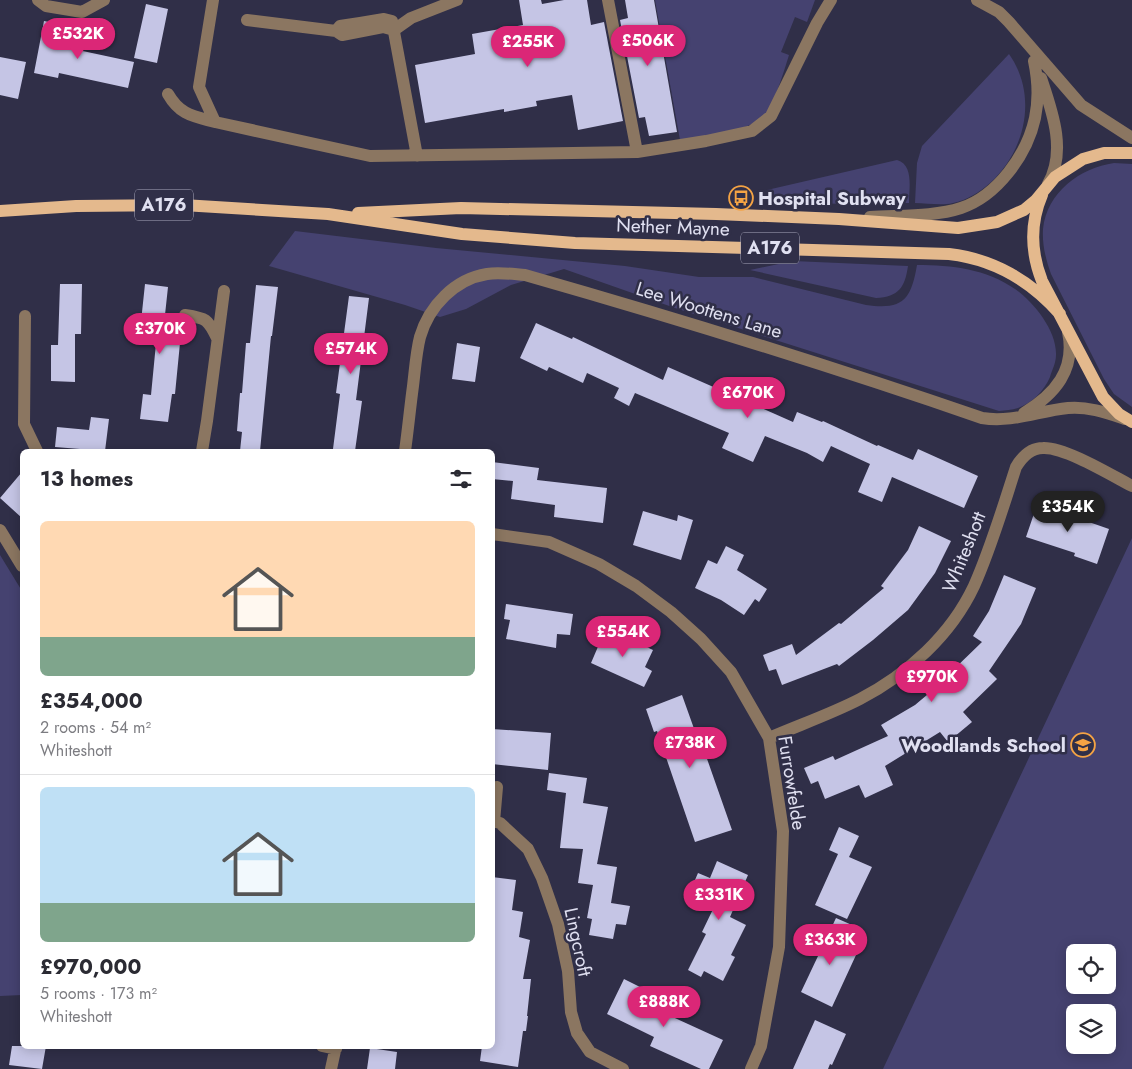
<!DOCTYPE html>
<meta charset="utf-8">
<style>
:root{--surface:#fff;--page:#f7f7f7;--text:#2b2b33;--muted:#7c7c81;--line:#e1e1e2;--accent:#db2777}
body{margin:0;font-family:Jost,sans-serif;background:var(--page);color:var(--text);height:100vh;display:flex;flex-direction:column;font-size:19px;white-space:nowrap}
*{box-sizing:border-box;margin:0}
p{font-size:16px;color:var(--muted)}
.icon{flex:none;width:28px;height:28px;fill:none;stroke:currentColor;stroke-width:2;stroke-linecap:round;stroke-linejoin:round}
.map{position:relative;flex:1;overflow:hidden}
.panel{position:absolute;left:20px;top:449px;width:475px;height:600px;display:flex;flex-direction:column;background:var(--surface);border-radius:8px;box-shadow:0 2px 12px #0003}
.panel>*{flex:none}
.controls{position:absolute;left:1066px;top:944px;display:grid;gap:10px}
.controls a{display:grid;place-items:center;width:50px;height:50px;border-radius:8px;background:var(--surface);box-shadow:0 2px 12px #0003;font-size:25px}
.price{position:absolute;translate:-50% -42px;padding:0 11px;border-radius:18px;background:var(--accent);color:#fff;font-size:16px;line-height:32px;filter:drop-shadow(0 1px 2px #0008)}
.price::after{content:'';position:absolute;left:50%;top:30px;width:15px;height:11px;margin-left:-8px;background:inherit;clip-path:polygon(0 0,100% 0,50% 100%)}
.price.active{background:#222;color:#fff}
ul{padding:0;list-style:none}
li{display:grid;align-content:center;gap:10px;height:265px;padding:0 20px}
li+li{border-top:1px solid var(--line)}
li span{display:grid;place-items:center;height:155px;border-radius:8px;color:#555}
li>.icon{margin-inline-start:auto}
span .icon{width:90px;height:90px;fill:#fffc;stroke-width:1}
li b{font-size:21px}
h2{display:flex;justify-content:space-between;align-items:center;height:60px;padding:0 20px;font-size:21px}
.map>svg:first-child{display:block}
.green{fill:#454270;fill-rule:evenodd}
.building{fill:#c5c5e5}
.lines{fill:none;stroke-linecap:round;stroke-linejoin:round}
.minor{stroke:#8b7661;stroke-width:12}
.major{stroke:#e4b98d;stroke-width:12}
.labels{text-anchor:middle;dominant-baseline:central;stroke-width:5;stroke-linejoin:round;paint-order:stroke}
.shield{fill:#302f48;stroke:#ababbe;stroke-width:1}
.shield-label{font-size:18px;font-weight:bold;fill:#e0e0f1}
.poi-label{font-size:19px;font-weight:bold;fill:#e0e0f1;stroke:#302f48;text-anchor:start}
.street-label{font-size:19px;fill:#e0e0f1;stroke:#302f48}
</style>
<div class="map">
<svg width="1132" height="1069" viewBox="0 0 1132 1069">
<rect width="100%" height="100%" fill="#302f48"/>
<path class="green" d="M655,0H815L807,22L795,17L781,52L789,55C784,71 774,105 764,116C749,132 702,136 680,140Z
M1009,54C1038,95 1026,150 990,183C980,192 967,200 953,203C941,206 927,203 915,203L917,163L922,146Z
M897,160C914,165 909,188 909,203L793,204L766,200L767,190Z
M1114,163L1132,164V407L1114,394L1104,379L1051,274C1046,260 1042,245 1043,229C1047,192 1080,168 1114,163Z
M295,231L436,248L625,266L699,277H753L866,305C903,310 911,300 917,265C952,265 986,269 1015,289C1034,302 1057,331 1056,355C1056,363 1052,370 1050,377C1044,391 1032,403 1018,408C1012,410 1005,410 999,411L675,308L564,269L511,285L466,309L440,317L405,305L269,266Z
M793,261L908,266C905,287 899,297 876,298L750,270Z
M1132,538V1069H883ZM1075,952H1108V985H1075ZM1075,1012H1108V1045H1075Z
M0,555L22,591V995L0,996Z"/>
<path class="building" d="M519,0H541L542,4L564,0H587L591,25L604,22L623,121L578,130L572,95L536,101L537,106L504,112V109L425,123L415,65L475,54L472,34L523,25Z
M625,0H654L677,132L649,136L645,117L639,118L620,20L628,18Z
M146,4L168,9L157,63L134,58Z
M44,21L68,26L64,47L134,62L128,88L59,73L58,78L34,73Z
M0,57L26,62L18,99L0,95Z
M60,284H82L81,334H75V382L51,381V345H58Z
M145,284L168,287L164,324L179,325L177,342L180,343L175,394H172L168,422L140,419L143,394L151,395L157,333L140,331Z
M256,285L278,287L272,336H271L260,451H240L242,432L237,431L240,393H242L246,343H250Z
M349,296L369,298L356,400L362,401L355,451L333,449L340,394L336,393Z
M536,323L572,339L573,337L663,380L668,367L793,422L797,412L822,422L823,421L877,446L878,445L913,460L918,449L978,476L964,508L892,477L882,502L858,492L870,464L831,446L823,462L807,453L765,436L753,462L722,448L729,433L635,393L629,406L614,398L619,388L587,373L583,383L549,367L547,371L520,358Z
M457,343L480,347L475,382L452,379Z
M91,417L109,419L105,451L55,447L57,427L89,430Z
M492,462L539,468L537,480L607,488L603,523L554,517L555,505L511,499L513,481L492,479Z
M22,472V518L0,498Z
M1038,502L1064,511L1063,513L1109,529L1097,564L1074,556L1075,553L1026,537Z
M643,511L677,521L678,515L693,520L681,560L633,545Z
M919,526L951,541L935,573L908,610L873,640L839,666L837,664L782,685L776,669L769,671L763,655L792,644L796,655L839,623L841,624L884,588L881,586L908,550Z
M726,546L744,555L737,570L767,589L759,602L755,599L744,615L721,600L695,588L708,560L717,564Z
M1004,575L1036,588L1021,624L989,671L997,679L963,712L972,722L948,742L940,732L885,766L893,785L865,798L859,785L825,799L818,781L811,784L804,768L833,756L835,760L888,736L881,725L915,705L952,674L951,672L982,642L973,636L989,611Z
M506,604L573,614L570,635L557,634L556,648L506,639L510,620L504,619Z
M606,628L653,650L645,667L652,671L644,687L591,663Z
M682,695L697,737L699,736L732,830L695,842L657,731L654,732L646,709Z
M492,729L551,733L548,770L492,764Z
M549,773L587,778L583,803L608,807L597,864L617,867L611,903L630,906L626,925L616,924L613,939L589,935L592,919L587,918L593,885L578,883L583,849L560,848L566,793L547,790Z
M839,827L859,836L849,857L872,867L847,919L815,905L838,854L829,850Z
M717,861L748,875L730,917L746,925L731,955L735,957L723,981L704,971L701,977L688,970L706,934L702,932L715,905L705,901L708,894L692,887L698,873L710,878Z
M492,877L516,880L512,910L523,912L519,937L530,940L523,979H531L527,1016H528L526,1031H523L518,1067L480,1061L482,1046H492Z
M836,918L852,925L841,948L856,955L832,1007L801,992Z
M624,979L648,991L642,1003L723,1040L709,1069H701L650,1046L654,1037L607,1014Z
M815,1020L846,1034L832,1065L830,1064L828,1069H793Z
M12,1046H46L42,1069L9,1065Z
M370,1048L397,1052L395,1069H367Z"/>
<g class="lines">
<path class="minor" d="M38,0L46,6L82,12L104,0
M213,0L199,87L215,122L370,156L637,152L706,141L752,131L771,116L817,23L831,0
M608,0L637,152
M977,0L999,12L1009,22L1081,105L1132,138
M247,20L336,31L342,35L383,27L394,30L411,18L457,0
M336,31L340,26L360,23L384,19L392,21L417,156
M1041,78C1052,111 1067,151 1048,184
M168,94C180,115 193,116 215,122
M870,217C898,215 934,217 961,208C997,196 1027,155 1035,118C1039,99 1038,80 1034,61
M185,315C206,318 208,319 217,338
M25,316L24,424L37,451
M1024,413C1055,394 1076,370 1068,332
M202,451L207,421L224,291
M405,451C408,430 410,408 413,386C415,370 416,353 420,337C429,306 455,279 487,274C499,272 512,274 525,275C679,319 831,366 982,418C1012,423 1038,411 1068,408C1087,406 1107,413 1125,419
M0,530L22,566
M492,534L549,542L599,564L636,586L671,612L701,639L731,672L769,738L783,831L779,947L761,1046L751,1069
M769,738C799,725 831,714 860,699C908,674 951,635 974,586C991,548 1003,507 1016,467C1022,457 1030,448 1043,448C1065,447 1111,475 1132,486
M492,821L500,823L528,849L542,878L558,924L568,971L571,1012L577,1033L590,1052L623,1069
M494,822L497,787
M322,1046L336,1049
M331,1069L336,1046"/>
<path class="major" d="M1042,195C1030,223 1031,253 1042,281L1103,397L1119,414L1132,422
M0,211L76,206L183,205L328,214L462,234L575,243L949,254C993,259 1031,281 1060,314
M358,213L461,208L716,214L839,219L958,228L997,222L1024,210L1036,200L1055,177L1083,159L1104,153H1132"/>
</g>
<defs>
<g id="bus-ring" transform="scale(1.25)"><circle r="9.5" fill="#302f48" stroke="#f4a344" stroke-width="1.5"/><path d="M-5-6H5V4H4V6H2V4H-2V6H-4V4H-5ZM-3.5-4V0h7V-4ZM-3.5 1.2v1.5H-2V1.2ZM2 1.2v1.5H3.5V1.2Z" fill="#f4a344"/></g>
<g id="school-ring" transform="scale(1.25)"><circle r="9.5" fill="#302f48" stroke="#f4a344" stroke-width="1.5"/><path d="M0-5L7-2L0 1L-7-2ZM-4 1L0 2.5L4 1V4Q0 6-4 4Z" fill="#f4a344"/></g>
</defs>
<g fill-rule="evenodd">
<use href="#bus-ring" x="741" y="198"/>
<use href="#school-ring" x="1083" y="745"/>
</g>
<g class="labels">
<g class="shield">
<rect x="135" y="189.5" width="58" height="31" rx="4"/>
<rect x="741" y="232.5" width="58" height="31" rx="4"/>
</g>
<g class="shield-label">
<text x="164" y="205">A176</text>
<text x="770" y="248">A176</text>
</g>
<g class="poi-label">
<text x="758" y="198">Hospital Subway</text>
<text x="1066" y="745" text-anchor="end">Woodlands School</text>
</g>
<g class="street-label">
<text transform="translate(673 227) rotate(2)">Nether Mayne</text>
<text transform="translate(709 310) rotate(17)">Lee Woottens Lane</text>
<text transform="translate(964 552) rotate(-68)">Whiteshott</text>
<text transform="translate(792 783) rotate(81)">Furrowfelde</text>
<text transform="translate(578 942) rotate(78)">Lingcroft</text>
</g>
</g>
</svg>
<div class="controls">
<a><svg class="icon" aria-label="locate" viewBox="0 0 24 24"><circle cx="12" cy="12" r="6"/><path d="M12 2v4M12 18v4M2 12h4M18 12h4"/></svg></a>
<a><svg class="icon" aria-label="layers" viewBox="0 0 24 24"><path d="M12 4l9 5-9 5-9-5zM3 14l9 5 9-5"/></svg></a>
</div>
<b class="price" style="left:78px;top:60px">£532K</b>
<b class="price" style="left:648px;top:67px">£506K</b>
<b class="price" style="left:528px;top:68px">£255K</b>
<b class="price" style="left:160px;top:355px">£370K</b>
<b class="price" style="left:351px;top:375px">£574K</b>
<b class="price" style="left:748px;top:419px">£670K</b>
<b class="price active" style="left:1068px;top:533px">£354K</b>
<b class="price" style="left:623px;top:658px">£554K</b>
<b class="price" style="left:932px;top:703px">£970K</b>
<b class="price" style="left:690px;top:769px">£738K</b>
<b class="price" style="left:719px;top:921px">£331K</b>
<b class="price" style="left:830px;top:966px">£363K</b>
<b class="price" style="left:664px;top:1028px">£888K</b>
<section class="panel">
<h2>13 homes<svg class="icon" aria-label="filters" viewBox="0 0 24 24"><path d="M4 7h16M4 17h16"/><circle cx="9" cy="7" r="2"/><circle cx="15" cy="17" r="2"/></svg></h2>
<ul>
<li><span style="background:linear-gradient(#ffd9b3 75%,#7fa58c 0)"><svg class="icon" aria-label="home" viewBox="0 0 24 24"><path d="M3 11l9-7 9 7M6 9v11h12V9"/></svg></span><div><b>£354,000</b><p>2 rooms · 54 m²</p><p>Whiteshott</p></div></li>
<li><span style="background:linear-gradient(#bfe0f5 75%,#7fa58c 0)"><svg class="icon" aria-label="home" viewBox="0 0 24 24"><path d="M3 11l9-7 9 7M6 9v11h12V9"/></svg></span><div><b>£970,000</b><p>5 rooms · 173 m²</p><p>Whiteshott</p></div></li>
</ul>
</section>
</div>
